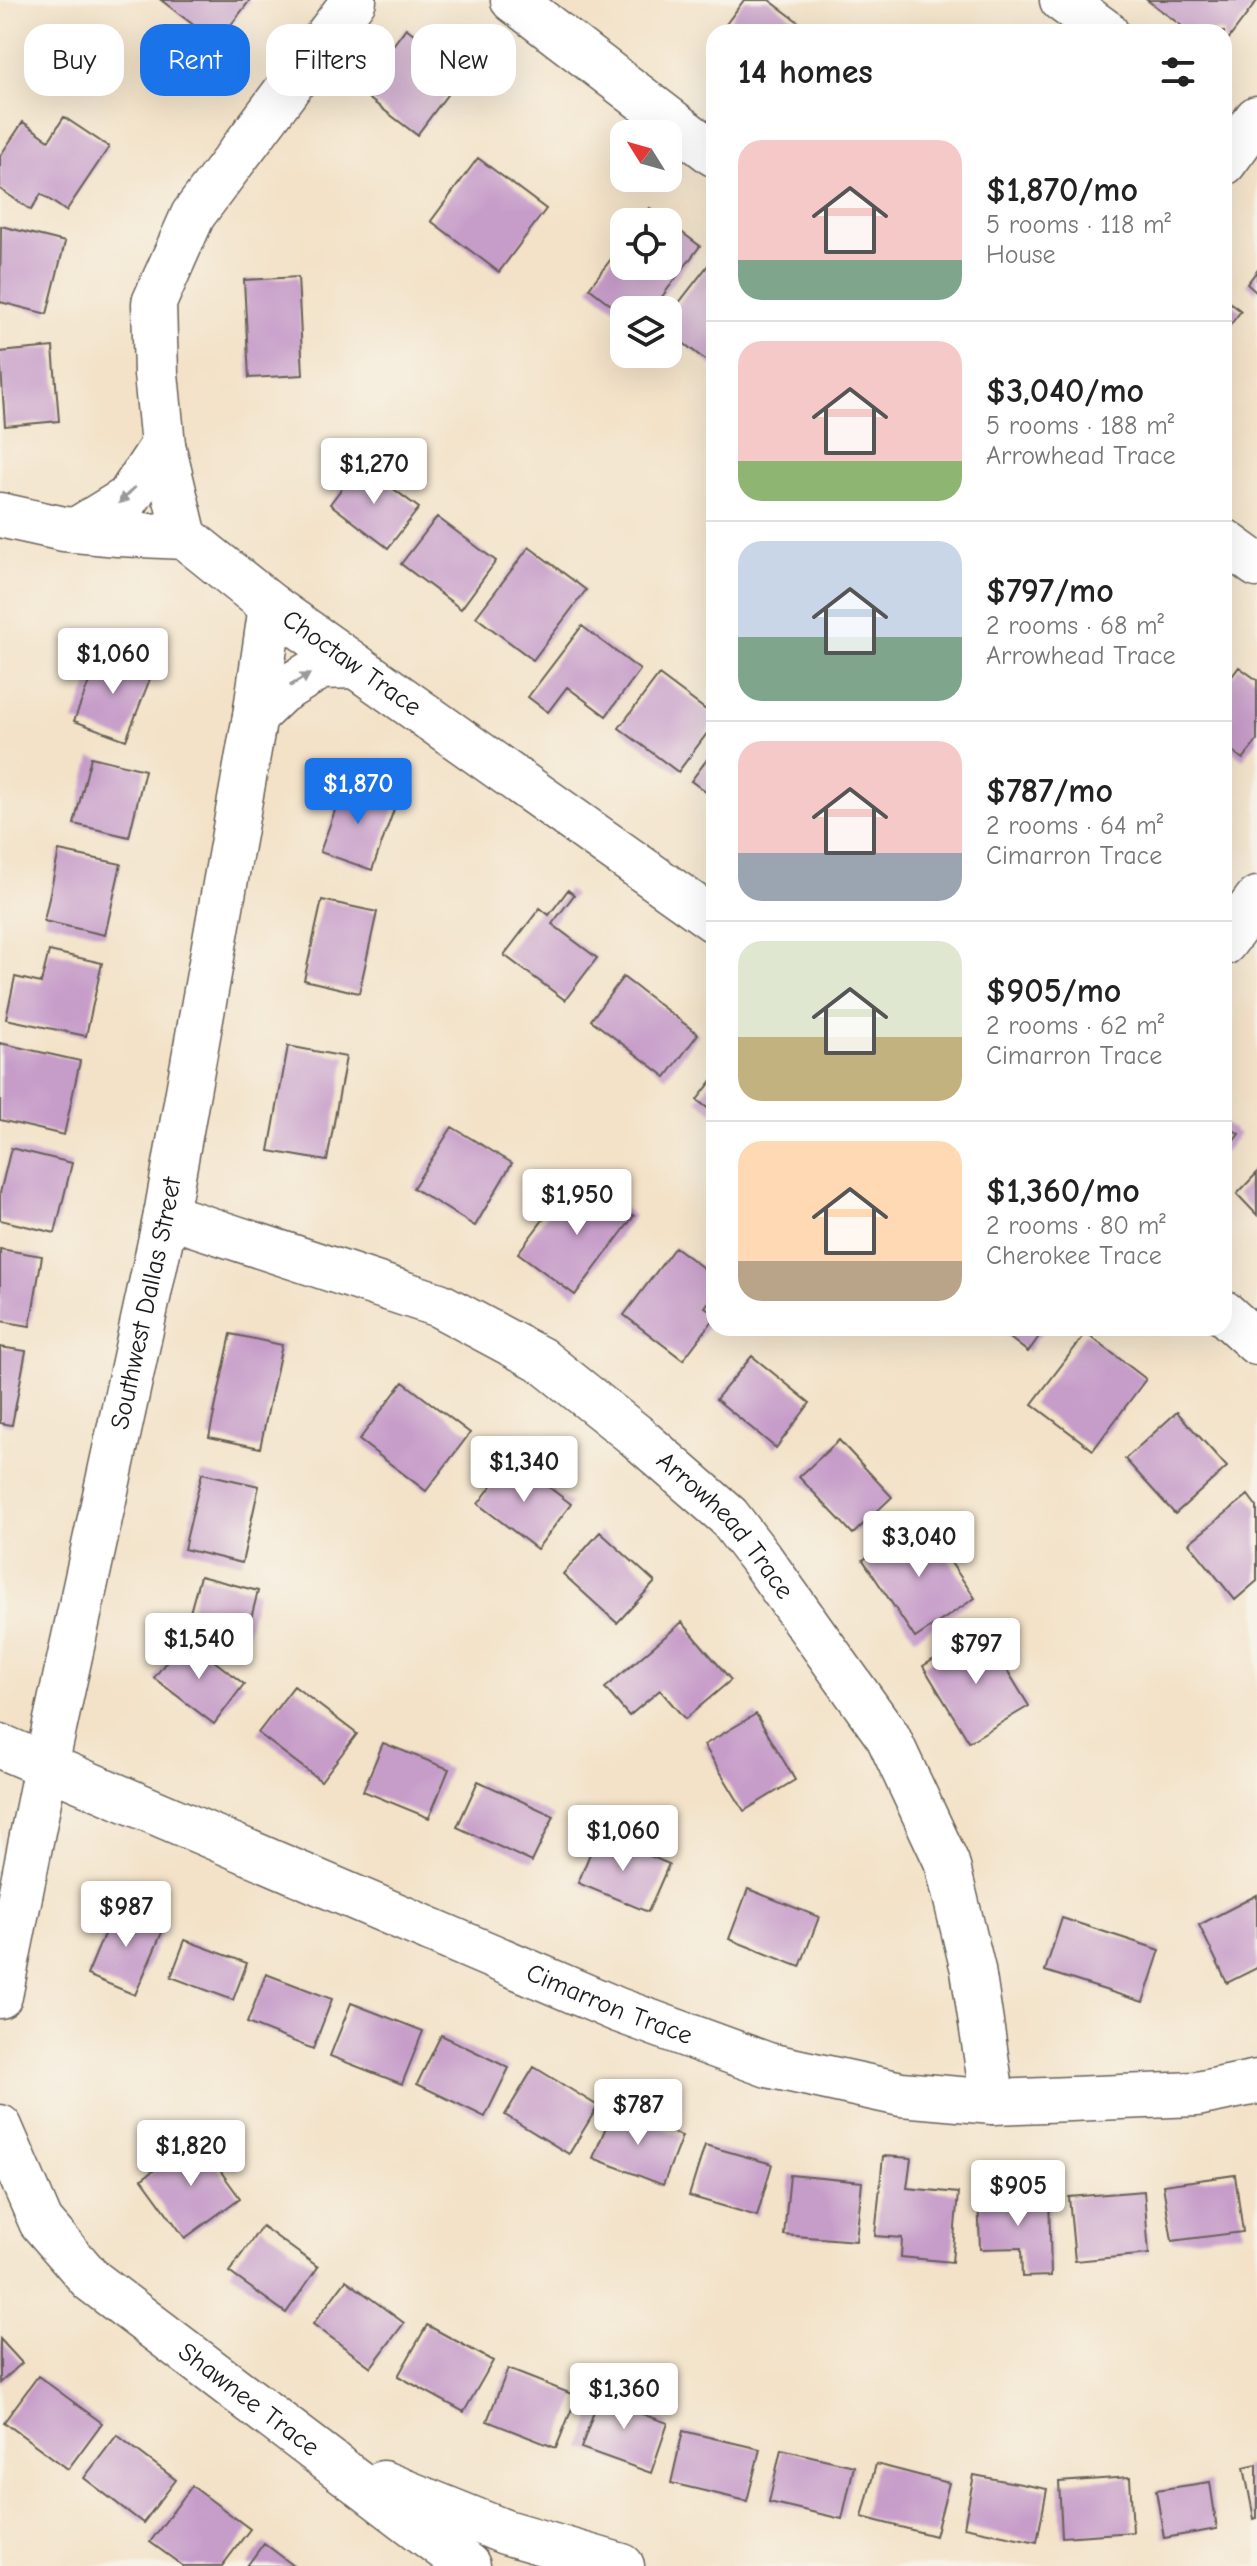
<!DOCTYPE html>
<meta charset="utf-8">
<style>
:root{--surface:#fff;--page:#f6f6f6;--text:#222;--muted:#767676;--line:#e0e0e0;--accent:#1a73e8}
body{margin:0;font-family:"Comic Neue",sans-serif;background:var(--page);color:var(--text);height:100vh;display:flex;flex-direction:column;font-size:30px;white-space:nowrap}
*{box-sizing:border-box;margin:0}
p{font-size:26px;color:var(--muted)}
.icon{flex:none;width:44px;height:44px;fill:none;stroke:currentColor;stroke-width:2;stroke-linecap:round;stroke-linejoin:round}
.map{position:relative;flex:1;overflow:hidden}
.drawer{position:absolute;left:706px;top:24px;width:526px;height:1312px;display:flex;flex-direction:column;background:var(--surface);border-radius:24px;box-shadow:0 8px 32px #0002}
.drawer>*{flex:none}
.hud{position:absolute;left:24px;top:24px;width:562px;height:72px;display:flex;gap:16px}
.needle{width:52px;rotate:307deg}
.fabs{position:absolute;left:610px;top:120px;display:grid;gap:16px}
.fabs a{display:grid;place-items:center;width:72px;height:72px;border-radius:16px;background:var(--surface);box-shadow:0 8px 32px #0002;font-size:40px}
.price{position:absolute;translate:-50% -68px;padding:0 18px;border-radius:8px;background:#fff;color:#222;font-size:26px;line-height:52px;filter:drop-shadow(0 2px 4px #0008)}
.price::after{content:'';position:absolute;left:50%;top:48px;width:24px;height:18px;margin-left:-12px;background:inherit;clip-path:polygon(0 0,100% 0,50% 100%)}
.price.active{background:var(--accent);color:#fff}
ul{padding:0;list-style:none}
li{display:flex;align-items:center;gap:24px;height:200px;padding:0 32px}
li+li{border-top:2px solid var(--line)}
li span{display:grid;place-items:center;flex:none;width:224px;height:160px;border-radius:24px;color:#555}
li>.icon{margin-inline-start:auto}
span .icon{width:96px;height:96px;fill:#fffc;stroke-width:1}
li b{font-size:34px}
h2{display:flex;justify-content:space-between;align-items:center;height:96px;padding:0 32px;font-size:34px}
.pill{padding:0 28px;border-radius:24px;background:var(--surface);box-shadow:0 8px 32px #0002;font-size:28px;line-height:72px}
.pill.active{background:var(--accent);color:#fff}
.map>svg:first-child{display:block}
.building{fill:#c69cc9}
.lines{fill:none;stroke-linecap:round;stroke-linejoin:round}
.minor-casing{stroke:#676158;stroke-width:47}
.minor{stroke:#fff;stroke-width:44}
.oneway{fill:#999}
.labels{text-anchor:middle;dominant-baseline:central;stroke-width:7;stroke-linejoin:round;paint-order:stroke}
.street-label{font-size:26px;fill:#1c1c1c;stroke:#f7f3e8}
</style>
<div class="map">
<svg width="1257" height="2566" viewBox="0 0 1257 2566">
<rect width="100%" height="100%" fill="#f7f3e8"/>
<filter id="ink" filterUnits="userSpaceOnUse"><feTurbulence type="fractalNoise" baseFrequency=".0125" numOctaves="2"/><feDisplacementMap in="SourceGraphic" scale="16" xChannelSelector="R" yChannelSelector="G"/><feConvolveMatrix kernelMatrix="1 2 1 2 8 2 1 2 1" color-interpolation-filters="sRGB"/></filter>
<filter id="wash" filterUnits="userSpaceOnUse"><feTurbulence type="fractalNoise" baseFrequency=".006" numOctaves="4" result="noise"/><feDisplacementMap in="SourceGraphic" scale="32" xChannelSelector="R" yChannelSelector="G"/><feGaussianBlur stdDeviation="1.8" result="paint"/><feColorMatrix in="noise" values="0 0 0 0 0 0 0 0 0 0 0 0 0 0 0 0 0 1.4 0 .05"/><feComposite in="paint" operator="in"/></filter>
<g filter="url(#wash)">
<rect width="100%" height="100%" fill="#f3e2c8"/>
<g id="blocks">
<path class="building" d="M161,0H250L217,43Z
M744,0H769L812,32H731L724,27Z
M1147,0H1257V1L1224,45V32H1190Z
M406,28L464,72L417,135L359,91Z
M64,117L109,147L66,211L41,194L31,210L0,189V156L23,122L49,140Z
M478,158L546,209L499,272L431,221Z
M650,208L668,222H639Z
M668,222L700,246L652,310H624V315L589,288L624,242V266H668Z
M1,226L65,242L47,314L0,302Z
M709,264L714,268V367L668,331V317Z
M1257,271V293L1247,284Z
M298,277L303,375L249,378L244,280Z
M1224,298L1241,311L1224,333Z
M53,347L59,421L5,426L0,352Z
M360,464L419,508L388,548L330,504Z
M437,517L496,561L461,609L401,564Z
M529,547L586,590L533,660L476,617Z
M582,626L640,670L606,716L567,687L548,712L528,697Z
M101,651L153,671L126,740L74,721Z
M1239,667L1257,680V741L1243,759L1224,745V687Z
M659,675L714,716V724L678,772L619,728Z
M714,750V798L691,781Z
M91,757L145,770L129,837L74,824Z
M345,783L397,801L372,870L320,852Z
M59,851L121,864L105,935L44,921Z
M568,890L574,895L552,924L597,958L565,1000L504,955L540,908L549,915Z
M322,900L377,912L359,993L304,980Z
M49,951L102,963L86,1036L6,1019L15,977L41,983Z
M623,977L698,1034L666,1077L591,1020Z
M0,1043L80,1061L64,1135L0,1120Z
M288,1046L346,1057L327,1161L269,1151Z
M714,1078V1113L697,1100Z
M1224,1123L1239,1134L1224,1154Z
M452,1127L512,1163L475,1226L413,1188Z
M11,1148L72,1163L55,1233L0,1220V1193Z
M1257,1173V1215L1237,1194Z
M586,1180L634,1216L575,1295L518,1253L552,1208L560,1214Z
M675,1247L714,1276V1295L705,1307L714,1313V1319L683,1360L624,1315Z
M0,1249L42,1256L30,1326L0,1321Z
M997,1328H1045L1028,1352Z
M1086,1333L1146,1379L1093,1450L1032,1404Z
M231,1334L282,1345L260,1448L209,1437Z
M0,1347L26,1351L12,1425L0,1423Z
M752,1356L810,1403L776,1448L716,1399Z
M403,1382L470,1433L426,1491L359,1440Z
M1177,1412L1227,1467L1175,1514L1125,1459Z
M839,1440L892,1497L853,1534L799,1477Z
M512,1459L571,1504L537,1549L478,1504Z
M202,1473L259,1486L242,1563L184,1549Z
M1248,1495L1257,1507V1581L1235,1600L1189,1543Z
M921,1519L975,1598L915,1638L863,1560Z
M600,1532L655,1582L617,1623L563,1574Z
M200,1576L258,1591L245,1642L186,1627Z
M682,1622L731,1680L685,1719L660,1690L629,1716L605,1688Z
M982,1629L1029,1706L969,1742L923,1666Z
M184,1638L244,1684L214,1724L154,1678Z
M294,1686L357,1734L321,1781L258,1733Z
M756,1714L795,1780L744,1811L704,1745Z
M383,1743L449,1769L429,1818L363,1791Z
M478,1781L554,1816L532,1862L457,1827Z
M598,1834L669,1864L648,1912L578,1883Z
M748,1889L819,1917L800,1967L729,1939Z
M1257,1895V1968L1227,1983L1199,1925Z
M117,1903L166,1923L135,1995L87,1975Z
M1062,1918L1160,1950L1143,2002L1045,1971Z
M185,1940L247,1963L233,2000L171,1977Z
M266,1974L332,1999L313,2049L247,2023Z
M351,2003L423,2031L402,2084L330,2056Z
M441,2035L509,2068L485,2117L417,2084Z
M534,2067L598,2106L569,2154L505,2115Z
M613,2110L682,2136L663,2185L593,2158Z
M197,2139L240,2198L185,2238L142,2179Z
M705,2145L772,2164L757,2216L689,2196Z
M883,2156L911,2158L907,2188L958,2193L952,2262L901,2257L902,2238L875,2236Z
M790,2175L862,2182L856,2241L784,2235Z
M1235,2175L1243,2232L1172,2241L1163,2185Z
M1144,2191L1149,2254L1075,2261L1069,2197Z
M1049,2193L1051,2276L1022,2277L1021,2248L980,2249L978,2195Z
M262,2226L318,2267L286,2313L229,2272Z
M346,2280L404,2323L371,2367L313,2324Z
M427,2325L493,2361L464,2412L398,2376Z
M0,2339L22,2363L0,2383Z
M508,2369L577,2396L556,2448L487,2421Z
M38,2376L102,2423L68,2469L4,2422Z
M603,2386L638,2398L633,2411L668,2423L651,2473L581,2448Z
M683,2431L760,2449L747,2501L671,2483Z
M117,2435L176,2480L143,2523L84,2478Z
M781,2449L854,2466L842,2519L769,2502Z
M876,2464L949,2483L935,2536L862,2517Z
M1257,2464V2518L1254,2519L1244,2467Z
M974,2475L1047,2489L1037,2542L964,2527Z
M1130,2477L1133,2532L1062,2537L1059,2482Z
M1210,2482L1217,2529L1164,2538L1156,2490Z
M192,2486L250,2529L222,2566H183L150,2542Z
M264,2543L294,2566H247Z"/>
</g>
</g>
<g filter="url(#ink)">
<use href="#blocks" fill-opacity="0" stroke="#676158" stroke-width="2"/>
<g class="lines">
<g class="minor-casing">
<g id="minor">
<path d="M513,0L714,154"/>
<path d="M1062,0L1106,32"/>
<path d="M1224,163L1257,118"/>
<path id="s1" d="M0,515L64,529L118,534L185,537L271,606L714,920"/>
<path d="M76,530L128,498L163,445"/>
<path d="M185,537L163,445L156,374L154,303L193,215L354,0"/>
<path d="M1224,541L1257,565"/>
<path d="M255,716L280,692L321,667L355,666"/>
<path d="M1224,943L1257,899"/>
<path id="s2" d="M166,1215L439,1305L540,1359L634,1434L728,1516L761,1559L888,1737L947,1863L973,1970L993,2102"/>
<path d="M1224,1313L1257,1343"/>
<path id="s3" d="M0,1746L618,2010L768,2065L901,2094L993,2102L1197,2094L1257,2082"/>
<path id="s4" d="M0,1996L46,1766L166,1215L255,716L271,606"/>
<path id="s5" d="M0,2127L41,2222L91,2280L468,2566"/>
<path d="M383,2483L505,2532L622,2566"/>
</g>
</g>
<use href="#minor" class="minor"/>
</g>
<defs><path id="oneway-solid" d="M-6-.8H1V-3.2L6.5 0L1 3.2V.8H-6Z" transform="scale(2)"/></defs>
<g class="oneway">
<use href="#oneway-solid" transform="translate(127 495) rotate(135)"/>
<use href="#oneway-solid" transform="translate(300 680) rotate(-31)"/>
</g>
</g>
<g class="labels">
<g class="street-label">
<text stroke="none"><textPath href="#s1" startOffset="396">Choctaw Trace</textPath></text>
<text stroke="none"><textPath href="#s4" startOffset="708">Southwest Dallas Street</textPath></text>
<text stroke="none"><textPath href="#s2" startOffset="652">Arrowhead Trace</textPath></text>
<text stroke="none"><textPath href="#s3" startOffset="662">Cimarron Trace</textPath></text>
<text stroke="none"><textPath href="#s5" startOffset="378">Shawnee Trace</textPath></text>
</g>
</g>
</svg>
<div class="fabs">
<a><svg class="needle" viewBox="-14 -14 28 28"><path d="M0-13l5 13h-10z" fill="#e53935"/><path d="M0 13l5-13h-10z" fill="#767676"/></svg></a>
<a><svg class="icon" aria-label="locate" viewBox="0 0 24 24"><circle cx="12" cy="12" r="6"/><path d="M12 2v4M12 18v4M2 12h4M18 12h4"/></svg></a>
<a><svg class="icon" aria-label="layers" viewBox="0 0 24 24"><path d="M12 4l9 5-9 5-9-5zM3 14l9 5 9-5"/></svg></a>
</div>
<b class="price" style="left:374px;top:506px">$1,270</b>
<b class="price" style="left:113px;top:696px">$1,060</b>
<b class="price active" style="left:358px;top:826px">$1,870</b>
<b class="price" style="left:577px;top:1237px">$1,950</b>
<b class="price" style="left:524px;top:1504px">$1,340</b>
<b class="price" style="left:919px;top:1579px">$3,040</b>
<b class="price" style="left:199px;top:1681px">$1,540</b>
<b class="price" style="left:976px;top:1686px">$797</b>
<b class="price" style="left:623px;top:1873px">$1,060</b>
<b class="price" style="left:126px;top:1949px">$987</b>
<b class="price" style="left:638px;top:2147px">$787</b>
<b class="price" style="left:191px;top:2188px">$1,820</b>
<b class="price" style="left:1018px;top:2228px">$905</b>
<b class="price" style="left:624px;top:2431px">$1,360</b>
<div class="hud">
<a class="pill">Buy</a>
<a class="pill active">Rent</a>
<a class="pill">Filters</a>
<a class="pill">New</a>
</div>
<section class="drawer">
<h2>14 homes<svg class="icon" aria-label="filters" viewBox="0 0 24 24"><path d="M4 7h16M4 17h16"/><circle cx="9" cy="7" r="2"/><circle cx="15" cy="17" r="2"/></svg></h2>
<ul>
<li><span style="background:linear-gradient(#f6c9c9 75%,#7fa58c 0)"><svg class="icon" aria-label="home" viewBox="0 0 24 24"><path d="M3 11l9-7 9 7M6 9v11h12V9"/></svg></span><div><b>$1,870/mo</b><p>5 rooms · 118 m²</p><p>House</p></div></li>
<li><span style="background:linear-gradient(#f6c9c9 75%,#8fb573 0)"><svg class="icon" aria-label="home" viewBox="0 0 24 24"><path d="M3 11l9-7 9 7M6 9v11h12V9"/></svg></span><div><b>$3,040/mo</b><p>5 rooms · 188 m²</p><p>Arrowhead Trace</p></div></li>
<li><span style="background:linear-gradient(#c9d6e8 60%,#7fa58c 0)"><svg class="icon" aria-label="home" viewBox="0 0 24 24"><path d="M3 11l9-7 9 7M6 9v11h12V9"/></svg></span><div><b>$797/mo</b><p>2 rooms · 68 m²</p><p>Arrowhead Trace</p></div></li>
<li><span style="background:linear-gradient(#f6c9c9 70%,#9aa5b1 0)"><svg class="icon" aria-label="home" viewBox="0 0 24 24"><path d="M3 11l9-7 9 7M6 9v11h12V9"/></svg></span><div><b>$787/mo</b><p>2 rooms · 64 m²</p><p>Cimarron Trace</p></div></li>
<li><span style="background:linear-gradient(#dfe7d0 60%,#c2b280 0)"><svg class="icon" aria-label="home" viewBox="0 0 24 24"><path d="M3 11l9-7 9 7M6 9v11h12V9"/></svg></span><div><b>$905/mo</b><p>2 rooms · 62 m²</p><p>Cimarron Trace</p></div></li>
<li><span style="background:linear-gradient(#ffd9b3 75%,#b9a48a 0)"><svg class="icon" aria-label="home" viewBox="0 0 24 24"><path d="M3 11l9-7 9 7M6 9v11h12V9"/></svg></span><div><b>$1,360/mo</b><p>2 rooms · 80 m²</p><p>Cherokee Trace</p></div></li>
</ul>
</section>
</div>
